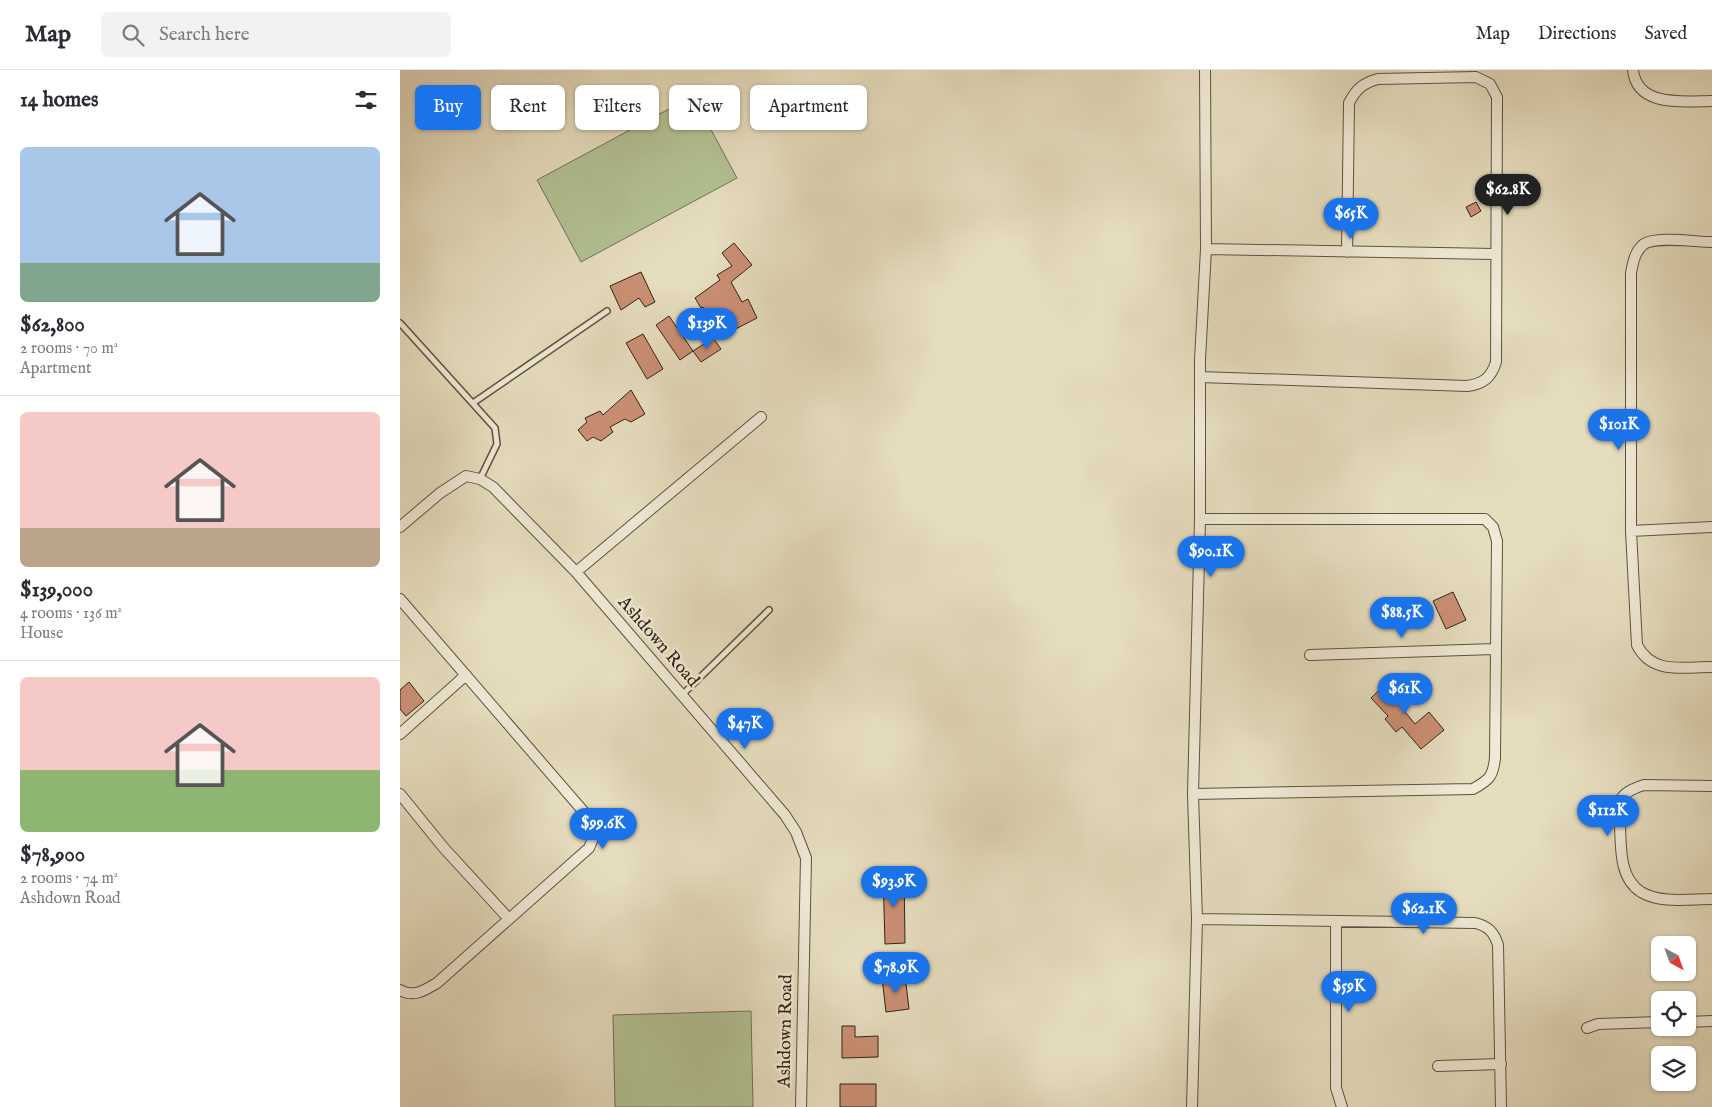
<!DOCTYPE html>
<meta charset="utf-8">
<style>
:root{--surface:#fff;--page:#f2f2f3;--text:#2b2b33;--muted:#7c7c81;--line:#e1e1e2;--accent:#1a73e8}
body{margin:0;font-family:"IM FELL English",serif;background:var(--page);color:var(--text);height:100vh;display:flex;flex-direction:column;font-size:19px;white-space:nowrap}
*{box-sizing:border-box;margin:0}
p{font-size:16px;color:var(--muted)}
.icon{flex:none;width:28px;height:28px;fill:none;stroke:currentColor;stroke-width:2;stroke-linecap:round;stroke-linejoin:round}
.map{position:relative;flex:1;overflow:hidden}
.sheet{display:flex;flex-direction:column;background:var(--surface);width:400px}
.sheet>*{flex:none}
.banner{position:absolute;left:15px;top:15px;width:475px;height:45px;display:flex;gap:10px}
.needle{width:32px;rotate:139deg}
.fabs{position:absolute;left:1251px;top:866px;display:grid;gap:10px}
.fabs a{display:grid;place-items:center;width:45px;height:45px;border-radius:8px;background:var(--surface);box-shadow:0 1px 4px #0004;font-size:25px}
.price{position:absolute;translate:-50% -42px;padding:0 11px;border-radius:18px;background:var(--accent);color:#fff;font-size:16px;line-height:32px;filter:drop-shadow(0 1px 2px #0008)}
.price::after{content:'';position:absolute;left:50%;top:30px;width:15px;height:11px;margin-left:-8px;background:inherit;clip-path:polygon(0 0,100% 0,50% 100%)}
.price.selected{background:#222;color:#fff}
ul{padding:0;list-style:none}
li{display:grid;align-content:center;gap:10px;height:265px;padding:0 20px}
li+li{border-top:1px solid var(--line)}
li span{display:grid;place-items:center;height:155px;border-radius:8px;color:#555}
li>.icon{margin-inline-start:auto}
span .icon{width:90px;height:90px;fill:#fffc;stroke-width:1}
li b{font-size:21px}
h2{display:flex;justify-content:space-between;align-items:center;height:60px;padding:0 20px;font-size:21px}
.pill{padding:0 18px;border-radius:8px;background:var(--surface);box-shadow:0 1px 4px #0004;font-size:18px;line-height:45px}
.pill.selected{background:var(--accent);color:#fff}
header{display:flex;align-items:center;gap:30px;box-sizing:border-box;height:70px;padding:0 25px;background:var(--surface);border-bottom:1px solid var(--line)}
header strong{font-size:24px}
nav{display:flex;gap:28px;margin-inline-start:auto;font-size:18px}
.search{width:350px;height:45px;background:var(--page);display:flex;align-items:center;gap:12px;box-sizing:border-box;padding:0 18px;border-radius:8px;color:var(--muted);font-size:19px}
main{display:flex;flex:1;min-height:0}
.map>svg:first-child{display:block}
.green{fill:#b3c193;stroke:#727255}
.building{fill:#cc9075;stroke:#302317}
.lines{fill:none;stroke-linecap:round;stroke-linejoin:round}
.service-casing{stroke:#5e5241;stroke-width:8}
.minor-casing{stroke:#5e5241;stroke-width:12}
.service{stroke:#efe9d5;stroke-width:5}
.minor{stroke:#efe9d5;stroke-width:10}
.labels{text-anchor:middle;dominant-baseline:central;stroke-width:5;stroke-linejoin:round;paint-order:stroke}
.street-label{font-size:18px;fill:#302317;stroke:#efe9d5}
</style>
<header>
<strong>Map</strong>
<div class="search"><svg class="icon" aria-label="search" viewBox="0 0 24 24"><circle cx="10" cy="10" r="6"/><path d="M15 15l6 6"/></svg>Search here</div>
<nav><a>Map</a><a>Directions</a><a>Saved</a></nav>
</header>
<main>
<section class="sheet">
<h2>14 homes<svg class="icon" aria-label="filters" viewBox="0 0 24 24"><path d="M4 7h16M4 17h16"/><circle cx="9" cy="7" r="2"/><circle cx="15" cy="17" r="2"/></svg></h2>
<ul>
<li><span style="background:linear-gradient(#a9c7e8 75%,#7fa58c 0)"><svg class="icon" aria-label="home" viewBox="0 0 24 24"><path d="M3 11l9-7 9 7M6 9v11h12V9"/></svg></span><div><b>$62,800</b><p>2 rooms · 70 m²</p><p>Apartment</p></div></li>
<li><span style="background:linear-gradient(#f6c9c9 75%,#b9a48a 0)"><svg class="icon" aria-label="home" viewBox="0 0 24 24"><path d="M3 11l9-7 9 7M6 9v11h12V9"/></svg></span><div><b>$139,000</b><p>4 rooms · 136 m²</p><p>House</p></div></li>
<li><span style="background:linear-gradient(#f6c9c9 60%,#8fb573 0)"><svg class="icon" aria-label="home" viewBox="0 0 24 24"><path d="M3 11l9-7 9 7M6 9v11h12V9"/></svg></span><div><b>$78,900</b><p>2 rooms · 74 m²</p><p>Ashdown Road</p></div></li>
</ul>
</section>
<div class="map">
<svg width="1312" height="1037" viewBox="0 0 1312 1037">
<rect width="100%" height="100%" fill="#e6ddbf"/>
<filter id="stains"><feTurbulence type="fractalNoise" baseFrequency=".004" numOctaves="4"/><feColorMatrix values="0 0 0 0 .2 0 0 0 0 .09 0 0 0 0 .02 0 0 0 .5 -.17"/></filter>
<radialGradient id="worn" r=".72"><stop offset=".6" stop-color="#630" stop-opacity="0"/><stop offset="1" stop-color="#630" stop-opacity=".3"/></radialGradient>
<path class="green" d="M293,26L337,108L181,192L137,110Z
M351,941L353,1037H215L213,945Z"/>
<path class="building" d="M1076,132L1081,141L1071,147L1066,137Z
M334,173L352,195L331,212L342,232L348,229L357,248L318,268L303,237L301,238L295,228L320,210L317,205L332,196L322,183Z
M241,202L255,232L245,237L239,228L221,240L210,216Z
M269,246L293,281L280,290L256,255Z
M243,264L263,299L247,309L226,273Z
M313,268L321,279L301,292L293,281Z
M231,320L245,344L231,352L225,349L210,357L213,362L201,371L193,367L187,371L178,360L187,352L185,348L200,341L203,345Z
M1053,522L1066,550L1046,559L1033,531Z
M994,606L1007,621L996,631L1015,654L1029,642L1044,660L1021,679L1002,657L996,662L985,649L988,646L971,628Z
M9,612L24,631L6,646L0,639V620Z
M504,802L505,873L485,874L483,803Z
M505,905L509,939L486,942L482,908Z
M442,956H455V967L478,966V987L442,988Z
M440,1014H476V1037H440Z"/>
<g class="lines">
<g class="service-casing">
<path id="service" d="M0,253L95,358L97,374L80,409
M73,333L207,241
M282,625L369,540"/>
</g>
<g class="minor-casing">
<path id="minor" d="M1233,0C1237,38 1285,31 1312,31
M1312,172C1296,172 1257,166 1244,174C1235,181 1233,192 1231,203V461L1237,575C1252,605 1283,597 1312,597
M806,179L1095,184
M800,307L1067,316C1083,314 1091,308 1096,292L1097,27L1090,14L1076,7L978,9C963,13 956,19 949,33L947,182
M0,457L40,423L66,406L80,409L93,417L176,502L385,745L396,762L406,788L401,1037
M1231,461L1312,457
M176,502L361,347
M0,529L190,749L195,764L189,778L37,913C25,920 14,928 0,920
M910,585L1095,579
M0,664L66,605
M1312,716L1244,715C1234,718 1220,724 1218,736C1217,741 1219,749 1220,755C1221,777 1219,808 1241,822C1261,834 1289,829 1312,829
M0,724L43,777L109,849
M793,724L1073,719C1089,710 1093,707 1095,688L1097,471L1093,457L1085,449H800
M797,849L1075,853C1088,856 1094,862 1098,875L1101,1037
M936,852V1018L942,1037
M1288,952L1312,951
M1187,958L1198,954L1260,952
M1038,996L1101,994
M792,1037L797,849L793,724L800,449V290L806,179L805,0"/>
</g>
<use href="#service" class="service"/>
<use href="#minor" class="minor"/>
</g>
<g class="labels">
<g class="street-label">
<text transform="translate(258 572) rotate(49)">Ashdown Road</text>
<text transform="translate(386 961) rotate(-89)">Ashdown Road</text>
</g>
</g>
<rect width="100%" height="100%" filter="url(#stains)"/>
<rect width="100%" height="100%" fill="url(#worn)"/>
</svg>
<div class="fabs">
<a><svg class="needle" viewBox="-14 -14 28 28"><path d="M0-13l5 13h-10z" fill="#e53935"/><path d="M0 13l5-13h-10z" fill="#7c7c81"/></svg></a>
<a><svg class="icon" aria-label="locate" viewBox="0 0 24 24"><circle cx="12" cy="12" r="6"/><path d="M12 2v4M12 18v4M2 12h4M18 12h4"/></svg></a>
<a><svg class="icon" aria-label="layers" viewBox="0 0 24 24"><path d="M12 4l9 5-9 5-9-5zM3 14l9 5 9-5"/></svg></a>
</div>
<b class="price selected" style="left:1108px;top:146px">$62.8K</b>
<b class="price" style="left:951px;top:170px">$65K</b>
<b class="price" style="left:307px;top:280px">$139K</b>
<b class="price" style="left:1219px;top:381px">$101K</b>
<b class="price" style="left:811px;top:508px">$90.1K</b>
<b class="price" style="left:1002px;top:569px">$88.5K</b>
<b class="price" style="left:1005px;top:645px">$61K</b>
<b class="price" style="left:345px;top:680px">$47K</b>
<b class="price" style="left:1208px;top:767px">$112K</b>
<b class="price" style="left:203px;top:780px">$99.6K</b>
<b class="price" style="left:494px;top:838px">$93.9K</b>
<b class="price" style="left:1024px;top:865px">$62.1K</b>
<b class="price" style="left:496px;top:924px">$78.9K</b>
<b class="price" style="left:949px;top:943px">$59K</b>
<div class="banner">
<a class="pill selected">Buy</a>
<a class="pill">Rent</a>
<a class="pill">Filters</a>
<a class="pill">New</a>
<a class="pill">Apartment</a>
</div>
</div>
</main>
